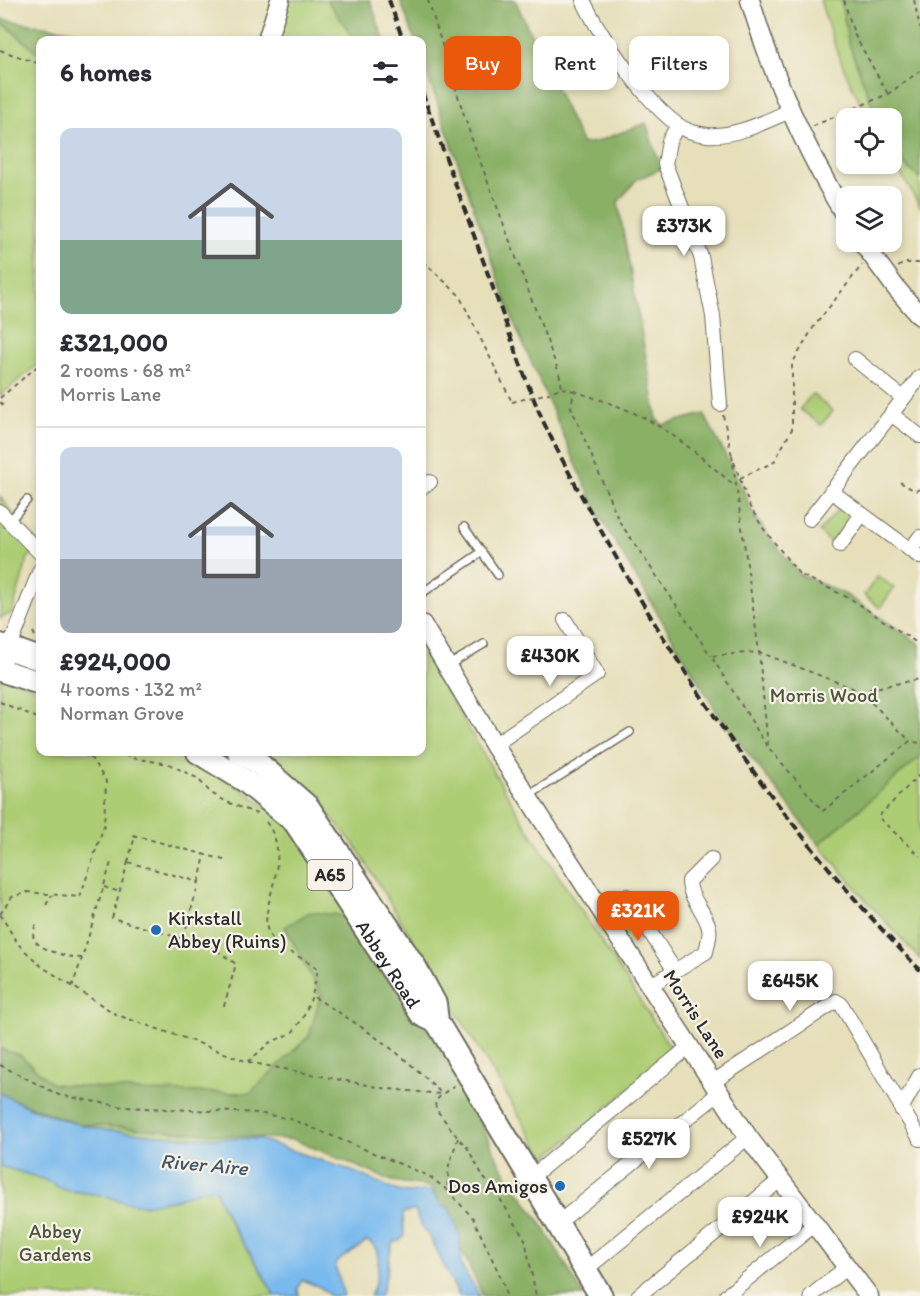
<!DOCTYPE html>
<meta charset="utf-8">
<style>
:root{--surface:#fff;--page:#f2f2f3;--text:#2b2b33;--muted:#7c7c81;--line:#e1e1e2;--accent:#ea580c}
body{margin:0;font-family:Itim,sans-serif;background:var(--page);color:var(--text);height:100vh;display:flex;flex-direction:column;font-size:22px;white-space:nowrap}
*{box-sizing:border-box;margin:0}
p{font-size:20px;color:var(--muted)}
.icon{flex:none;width:33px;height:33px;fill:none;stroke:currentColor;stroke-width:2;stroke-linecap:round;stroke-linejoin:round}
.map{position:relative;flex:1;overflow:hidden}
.side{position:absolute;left:36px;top:36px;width:390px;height:720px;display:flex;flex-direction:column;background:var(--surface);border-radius:12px;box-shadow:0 3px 9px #0003}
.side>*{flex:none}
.banner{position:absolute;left:444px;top:36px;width:386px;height:54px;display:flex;gap:12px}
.tools{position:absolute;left:836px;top:108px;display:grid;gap:12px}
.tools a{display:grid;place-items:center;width:66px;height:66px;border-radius:12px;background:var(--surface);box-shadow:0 3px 9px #0003;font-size:30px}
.price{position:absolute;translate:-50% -51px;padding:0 14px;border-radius:12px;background:#fff;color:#222;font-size:20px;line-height:39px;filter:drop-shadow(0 2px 3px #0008)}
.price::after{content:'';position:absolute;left:50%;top:36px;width:18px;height:14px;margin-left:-9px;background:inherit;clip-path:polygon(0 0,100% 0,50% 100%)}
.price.selected{background:var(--accent);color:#fff}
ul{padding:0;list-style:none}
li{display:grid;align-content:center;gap:12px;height:318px;padding:0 24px}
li+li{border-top:2px solid var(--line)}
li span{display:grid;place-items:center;height:186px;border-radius:12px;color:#555}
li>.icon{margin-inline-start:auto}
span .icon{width:108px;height:108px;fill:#fffc;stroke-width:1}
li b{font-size:26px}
h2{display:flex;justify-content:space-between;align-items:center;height:72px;padding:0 24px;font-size:26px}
.pill{padding:0 21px;border-radius:12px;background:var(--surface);box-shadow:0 3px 9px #0003;font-size:21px;line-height:54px}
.pill.selected{background:var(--accent);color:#fff}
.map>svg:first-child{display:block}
.green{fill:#adcd74;stroke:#6c7c50;stroke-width:1.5}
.forest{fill:#8ab066;stroke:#5a6e48;stroke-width:1.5}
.water{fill:#79baee;stroke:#52728c;stroke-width:1.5}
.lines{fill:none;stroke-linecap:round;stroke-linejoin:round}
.service-casing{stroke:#6c6a5d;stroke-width:10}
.minor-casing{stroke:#6c6a5d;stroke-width:16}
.tertiary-casing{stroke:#6c6a5d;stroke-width:21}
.primary-casing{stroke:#6c6a5d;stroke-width:26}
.path{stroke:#6c6a5d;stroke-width:2;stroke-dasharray:4.5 4.5;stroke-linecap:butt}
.service{stroke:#fff;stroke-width:7}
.minor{stroke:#fff;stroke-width:14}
.tertiary{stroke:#fff;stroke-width:18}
.primary{stroke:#fff;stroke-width:22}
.rail{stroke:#2b2b2b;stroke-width:4;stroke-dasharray:9 4.5;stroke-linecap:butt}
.path-bridge{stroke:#6c6a5d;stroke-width:2;stroke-dasharray:4.5 4.5;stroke-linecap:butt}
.poi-dot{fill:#1f6fb2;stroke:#f7f3e8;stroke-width:2}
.labels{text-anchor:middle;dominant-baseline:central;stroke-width:4.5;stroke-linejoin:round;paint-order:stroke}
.shield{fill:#f7f3e8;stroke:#686764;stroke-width:1.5}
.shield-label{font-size:18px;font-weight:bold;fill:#2b2b2b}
.park-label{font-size:20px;fill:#4c543d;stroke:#f7f3e8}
.poi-label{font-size:20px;fill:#2b2b2b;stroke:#f7f3e8;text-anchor:start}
.street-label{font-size:20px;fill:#2b2b2b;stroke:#f7f3e8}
.water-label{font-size:21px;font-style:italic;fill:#425666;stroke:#f7f3e8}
</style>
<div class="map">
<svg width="920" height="1296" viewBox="0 0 920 1296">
<rect width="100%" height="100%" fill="#f7f3e8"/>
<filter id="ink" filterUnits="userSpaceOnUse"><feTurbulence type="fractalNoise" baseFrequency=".0167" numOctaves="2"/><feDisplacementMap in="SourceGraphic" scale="12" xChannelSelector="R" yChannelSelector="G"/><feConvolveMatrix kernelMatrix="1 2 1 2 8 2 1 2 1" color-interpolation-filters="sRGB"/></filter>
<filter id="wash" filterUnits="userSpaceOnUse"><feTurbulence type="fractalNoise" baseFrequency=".008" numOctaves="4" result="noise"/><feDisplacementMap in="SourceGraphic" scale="24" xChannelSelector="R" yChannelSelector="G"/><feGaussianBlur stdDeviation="1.35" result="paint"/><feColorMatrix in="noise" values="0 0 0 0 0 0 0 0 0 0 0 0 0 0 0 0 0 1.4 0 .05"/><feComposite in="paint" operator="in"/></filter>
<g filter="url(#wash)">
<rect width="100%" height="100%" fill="#e6dfba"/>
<path class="green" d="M290,0H327L353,37L346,40H275Z
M820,0H841L848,41L877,118H869C846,79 833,43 820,0Z
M0,23L8,27L40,55V362L0,396Z
M891,141L906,167L920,178V206L891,157Z
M812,394L833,411L821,425L800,409Z
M0,496L17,520L40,545L28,558L12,613L0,618Z
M842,505L857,516L833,545L819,532Z
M878,576L894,588L880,608L864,595Z
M422,650L526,826L674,1053L545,1158L355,845L315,799L257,752H422Z
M0,675L40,690V752H189L292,825L371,954L311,1057L259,1139C206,1138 151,1139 99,1129C64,1122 32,1108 0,1093Z
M920,757V959L865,899L819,844Z
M0,1166L43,1179L65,1190L107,1196L124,1202L143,1205L176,1199L205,1188L216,1189C225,1229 259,1258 274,1296H0Z"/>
<path class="forest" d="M327,0H370L384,40H355Z
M400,0H515L582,144L596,142L646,123L661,169L637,179L618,202L657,419L662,425L704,414L743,489L752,511L766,533L799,574L846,595L920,644V757L819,844L721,719L597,512L514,323L422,59V40H415Z
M841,0H920V178C897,160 891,147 891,118H877L876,115L848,41Z
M0,19L131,40H40V55L8,27L0,23Z
M310,912L339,915L360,927L390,975L437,1042L473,1105L501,1166L543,1226L584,1296H483L432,1187L392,1181L295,1140L78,1124L0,1095V1049L20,1055L52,1084L142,1091L250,1093L309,1036L321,995L285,927Z"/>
<path class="water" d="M0,1093L30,1108L66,1121L99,1129L182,1137L259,1139L352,1171L398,1191L409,1193L431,1190L441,1205L449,1208L460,1235L461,1265L480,1296H459L430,1238L420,1224L415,1210L403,1213L404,1236L400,1241L393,1242C387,1260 388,1279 380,1296H370C377,1283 386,1246 366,1241C357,1251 343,1254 335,1265L344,1296H330L320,1287L302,1280L298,1288L299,1296H274C259,1258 227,1229 216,1189H205L176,1199L143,1205L124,1202L107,1196L65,1190L43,1179L0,1166Z"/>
</g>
<g filter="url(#ink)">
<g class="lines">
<g class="service-casing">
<path id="service" d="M10,521L27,500
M464,527L498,575
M422,593L482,552
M449,665L484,644
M528,796L630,732"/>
</g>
<g class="minor-casing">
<path id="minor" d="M583,0C599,34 654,117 689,131C694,133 701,134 707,135C736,137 764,122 790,111
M678,125L669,141L665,164L701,257L713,316L720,404
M855,359L903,398
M891,414L920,436
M422,487L430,482
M831,491L920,557
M0,512L40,553
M810,519L920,377
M840,545L862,514
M910,550L920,537
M1,670L40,570
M494,745L597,674L565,620
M627,896L675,971
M651,985L706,952C707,945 711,935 709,928C705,910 689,899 689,881L711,859
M713,1082L836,1001L841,1004L920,1139
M901,1109L920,1075
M529,1179L690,1046
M558,1223L719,1093
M585,1270L748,1137
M638,1296L780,1180
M726,1296L814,1225
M811,1296L848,1266"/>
</g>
<g class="tertiary-casing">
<path id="tertiary" d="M750,0C773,77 805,149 846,217
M267,40L280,0
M862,242L896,288L920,316
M422,624L494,745L748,1137L869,1296"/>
</g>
<g class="primary-casing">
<g id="primary">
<path d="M0,645L40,659"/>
<path d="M0,670L40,683"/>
<path id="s1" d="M198,752L244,780L295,822L422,1015L437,1022L601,1296"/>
<path d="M239,752L257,762L308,807L415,967L435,1004L437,1022"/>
</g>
</g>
<path class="path" d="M428,0L470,134L559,373L562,387L549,393
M844,0L854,34L888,94
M914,0L920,28
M0,50L40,64
M813,126L888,94L920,71
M422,266L426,264L459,295L512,402
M898,267L904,263H920
M562,388L574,391L571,407L619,521L711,656
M574,391C594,398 615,404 634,413C672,430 703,459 735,486
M0,398L40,364
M0,402L3,405
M723,415L732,456
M732,455L759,652L768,747L823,811L910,741L920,743
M734,462L750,507L763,528L799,574L851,599L920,645
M740,478L774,462L792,429V364L813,328L862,265
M900,482L915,491L920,489
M33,632L37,640
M860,691L920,679
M0,702L40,719
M767,746L711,656L759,652L860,691L910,741
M116,752L132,758L169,764L197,778L211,793L227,802L257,814
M920,774L878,817L920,856
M266,822C285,847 276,873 269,902C267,912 264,924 269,934C279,952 304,956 318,969L312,996C359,1024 404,1054 442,1094
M133,835L228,861
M128,862L199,882L183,939L112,918Z
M128,862L135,836
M199,882L205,855
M104,887L120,892
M46,905L52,895
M0,914L18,944L41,966L117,1015L193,1041L248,1062L388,1089L441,1094
M0,914L12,897L27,892L80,897L104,826L106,781L87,752
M36,925C34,929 32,934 34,939C39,950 70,958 82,958L112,859
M183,939L212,947L236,964L224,1006
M72,987L82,958
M248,1062L269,1043L292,1033L303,1018L312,996
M0,1065L59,1095L124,1107L258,1113L291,1119L429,1176L447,1190
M455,1086L442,1094L435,1102L436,1109L458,1138L467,1147L484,1178L494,1189L525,1239L536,1296
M458,1138L449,1165L447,1190L473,1218L502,1280L506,1296"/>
<use href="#service" class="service"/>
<use href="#minor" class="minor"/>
<use href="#tertiary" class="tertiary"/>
<use href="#primary" class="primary"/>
<path class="rail" d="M389,0L403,40
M422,92C447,161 472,230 497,299C512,340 526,383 544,423C565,467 588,508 612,550C697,702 799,845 920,970"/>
<path class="path-bridge" d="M512,402L549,393"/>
</g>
</g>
<g class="poi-dot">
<circle cx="156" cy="930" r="6"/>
<circle cx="560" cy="1186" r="6"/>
</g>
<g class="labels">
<rect class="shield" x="307.5" y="860" width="45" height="30" rx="4.5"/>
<g class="shield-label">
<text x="330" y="875">A65</text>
</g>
<g class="park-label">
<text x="824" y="695">Morris Wood</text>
<text x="55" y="1231">Abbey<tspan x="55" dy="23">Gardens</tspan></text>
</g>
<g class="poi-label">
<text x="168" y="918">Kirkstall<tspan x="168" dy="23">Abbey (Ruins)</tspan></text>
<text x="548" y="1186" text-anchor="end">Dos Amigos</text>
</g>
<g class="street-label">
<text stroke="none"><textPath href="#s1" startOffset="290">Abbey Road</textPath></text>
<text transform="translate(696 1014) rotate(57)">Morris Lane</text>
</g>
<g class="water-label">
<text transform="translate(204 1164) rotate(5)">River Aire</text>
</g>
</g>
</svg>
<div class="tools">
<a><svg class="icon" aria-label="locate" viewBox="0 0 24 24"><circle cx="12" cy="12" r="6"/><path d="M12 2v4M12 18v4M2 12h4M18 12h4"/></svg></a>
<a><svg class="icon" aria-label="layers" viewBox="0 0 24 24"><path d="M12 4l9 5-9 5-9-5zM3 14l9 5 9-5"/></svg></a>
</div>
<b class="price" style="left:684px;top:257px">£373K</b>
<b class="price" style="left:550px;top:687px">£430K</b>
<b class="price selected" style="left:638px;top:942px">£321K</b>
<b class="price" style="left:790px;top:1012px">£645K</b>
<b class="price" style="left:649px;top:1170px">£527K</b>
<b class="price" style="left:760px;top:1248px">£924K</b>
<div class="banner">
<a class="pill selected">Buy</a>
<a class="pill">Rent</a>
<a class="pill">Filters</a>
</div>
<section class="side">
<h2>6 homes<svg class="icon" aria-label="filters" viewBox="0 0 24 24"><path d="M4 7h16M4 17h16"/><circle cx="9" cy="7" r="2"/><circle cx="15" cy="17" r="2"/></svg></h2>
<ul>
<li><span style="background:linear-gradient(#c9d6e8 60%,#7fa58c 0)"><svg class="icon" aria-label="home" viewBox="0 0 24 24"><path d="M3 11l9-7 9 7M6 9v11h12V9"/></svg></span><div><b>£321,000</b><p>2 rooms · 68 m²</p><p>Morris Lane</p></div></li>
<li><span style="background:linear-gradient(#c9d6e8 60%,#9aa5b1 0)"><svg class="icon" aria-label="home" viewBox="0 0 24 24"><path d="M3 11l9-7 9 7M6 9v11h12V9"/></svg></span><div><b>£924,000</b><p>4 rooms · 132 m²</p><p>Norman Grove</p></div></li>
</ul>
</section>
</div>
